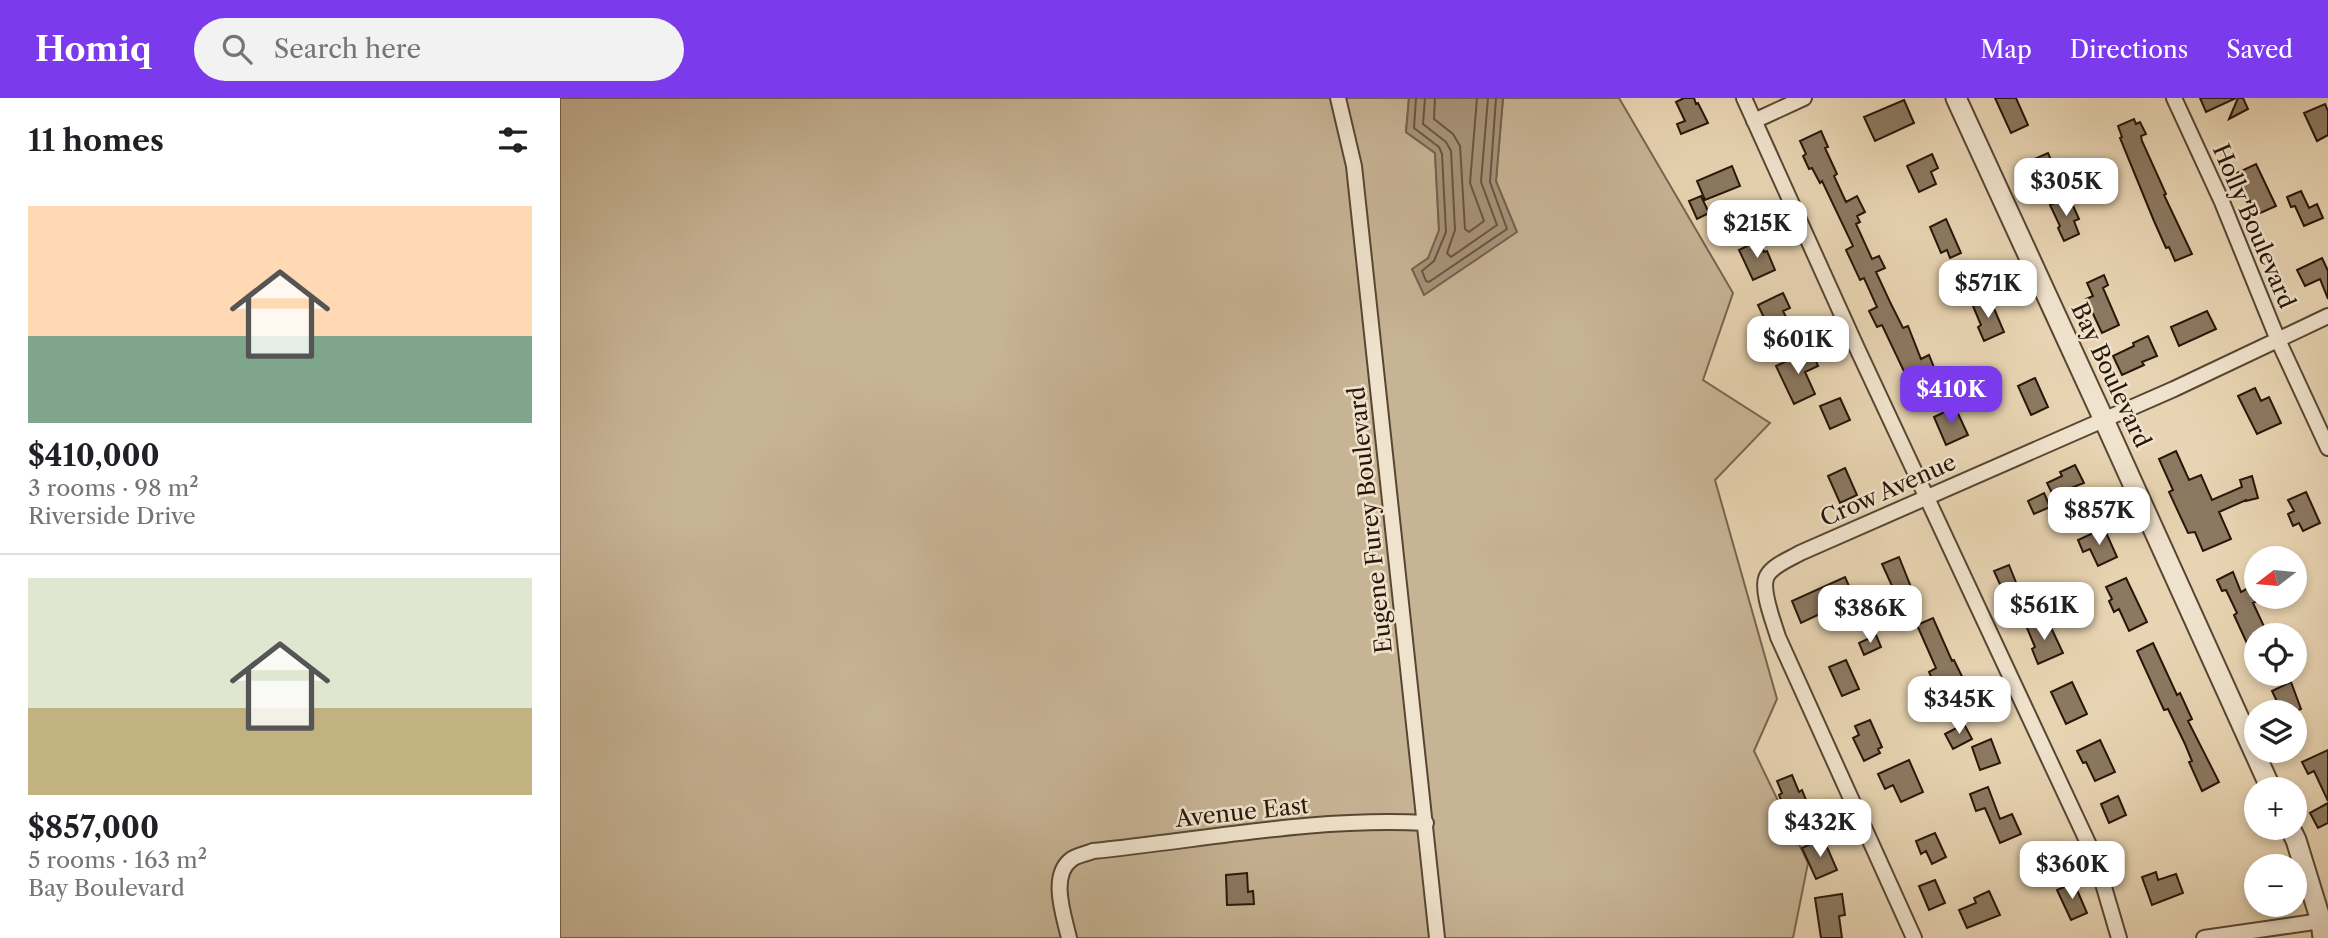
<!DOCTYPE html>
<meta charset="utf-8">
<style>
:root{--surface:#fff;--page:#f2f2f2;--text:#202124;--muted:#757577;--line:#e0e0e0;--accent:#7c3aed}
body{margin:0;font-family:"Libre Caslon Text",serif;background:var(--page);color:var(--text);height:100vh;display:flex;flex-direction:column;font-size:26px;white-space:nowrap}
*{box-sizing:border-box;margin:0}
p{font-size:23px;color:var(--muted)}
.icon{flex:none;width:38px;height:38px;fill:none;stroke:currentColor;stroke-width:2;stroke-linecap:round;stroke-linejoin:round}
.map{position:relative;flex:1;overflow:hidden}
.side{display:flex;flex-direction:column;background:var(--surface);width:560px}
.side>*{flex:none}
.needle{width:46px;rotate:254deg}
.tools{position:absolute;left:1684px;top:448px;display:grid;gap:14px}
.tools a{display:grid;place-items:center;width:63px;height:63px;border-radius:50%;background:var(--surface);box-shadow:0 4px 10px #0003;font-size:35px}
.price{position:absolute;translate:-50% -60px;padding:0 16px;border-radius:14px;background:#fff;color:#222;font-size:23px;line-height:46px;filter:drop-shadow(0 2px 4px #0008)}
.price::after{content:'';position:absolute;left:50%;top:42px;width:21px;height:16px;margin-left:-10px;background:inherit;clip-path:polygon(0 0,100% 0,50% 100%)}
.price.selected{background:var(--accent);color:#fff}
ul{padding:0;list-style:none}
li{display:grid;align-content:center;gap:14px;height:371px;padding:0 28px}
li+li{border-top:2px solid var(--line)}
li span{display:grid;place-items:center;height:217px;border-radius:0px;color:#555}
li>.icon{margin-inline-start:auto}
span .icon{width:126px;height:126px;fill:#fffc;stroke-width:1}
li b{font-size:30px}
h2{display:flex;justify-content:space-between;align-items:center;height:84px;padding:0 28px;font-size:30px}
header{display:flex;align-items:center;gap:42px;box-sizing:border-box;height:98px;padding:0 35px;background:var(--accent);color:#fff}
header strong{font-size:33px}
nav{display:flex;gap:38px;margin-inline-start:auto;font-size:24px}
.search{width:490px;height:63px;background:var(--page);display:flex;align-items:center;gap:18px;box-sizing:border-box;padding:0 24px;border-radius:38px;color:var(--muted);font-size:26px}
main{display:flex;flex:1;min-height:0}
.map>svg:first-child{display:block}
.green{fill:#c7b495;stroke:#78654f;stroke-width:2}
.water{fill:#a79379;stroke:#74614c;stroke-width:2}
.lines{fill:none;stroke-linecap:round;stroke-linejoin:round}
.shore{stroke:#685441;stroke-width:2}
.building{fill:#8c7961;stroke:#281609;stroke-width:2}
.minor-casing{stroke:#584633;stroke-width:18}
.tertiary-casing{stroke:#584633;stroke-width:23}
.minor{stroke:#f0e3cd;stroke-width:14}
.tertiary{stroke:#f0e3cd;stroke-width:19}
.labels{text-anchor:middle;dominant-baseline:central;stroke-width:5;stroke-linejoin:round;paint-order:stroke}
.street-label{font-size:23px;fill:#281609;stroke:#f0e3cd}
</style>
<header>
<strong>Homiq</strong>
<div class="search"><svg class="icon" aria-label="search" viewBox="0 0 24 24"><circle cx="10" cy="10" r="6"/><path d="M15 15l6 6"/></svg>Search here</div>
<nav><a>Map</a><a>Directions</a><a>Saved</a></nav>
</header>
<main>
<section class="side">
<h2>11 homes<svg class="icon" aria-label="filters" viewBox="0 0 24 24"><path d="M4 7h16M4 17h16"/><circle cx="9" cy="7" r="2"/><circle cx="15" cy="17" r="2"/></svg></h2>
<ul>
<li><span style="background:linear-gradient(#ffd9b3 60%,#7fa58c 0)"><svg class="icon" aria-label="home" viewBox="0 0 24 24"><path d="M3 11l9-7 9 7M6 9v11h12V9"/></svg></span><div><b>$410,000</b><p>3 rooms · 98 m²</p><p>Riverside Drive</p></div></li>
<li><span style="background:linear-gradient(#dfe7d0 60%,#c2b280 0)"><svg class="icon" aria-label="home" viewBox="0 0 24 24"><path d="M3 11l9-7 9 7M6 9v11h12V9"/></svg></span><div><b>$857,000</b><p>5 rooms · 163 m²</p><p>Bay Boulevard</p></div></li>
</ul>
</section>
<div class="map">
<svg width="1768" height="840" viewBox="0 0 1768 840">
<rect width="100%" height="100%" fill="#e8d4b2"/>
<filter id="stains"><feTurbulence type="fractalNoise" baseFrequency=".00286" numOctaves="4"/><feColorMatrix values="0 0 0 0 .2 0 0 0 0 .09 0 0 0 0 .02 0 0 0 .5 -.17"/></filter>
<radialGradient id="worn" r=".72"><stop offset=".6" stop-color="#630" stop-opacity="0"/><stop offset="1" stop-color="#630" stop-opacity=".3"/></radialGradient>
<path class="green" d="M0,0H849L846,34L875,55L880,152L864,196L936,82L943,0H1059L1173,195L1143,282L1210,325L1155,382L1217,601L1194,653L1248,765L1233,840H0Z"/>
<path class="water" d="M849,0H943L936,83L957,134L864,197L852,171L868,160L879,132L875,55L846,34Z"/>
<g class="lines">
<path class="shore" d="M856,0L854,30L879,49L882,56L886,134L874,163L862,173L866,183L869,184L947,131L930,84L936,0
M865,0L863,26L886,44L891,53L895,132L887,155L891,159L937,127L921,84L928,0
M875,0L874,21L893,36L900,48L905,131L909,134L924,123L910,85L917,0"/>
</g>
<path class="building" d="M1124,0H1134L1136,6L1138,5L1148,25L1121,36L1117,26L1125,23L1116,4Z
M1435,0H1456L1468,27L1451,35Z
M1640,0H1676L1646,14Z
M1678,0H1683L1688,11L1669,21Z
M1344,2L1354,25L1315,43L1304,19Z
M1765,6L1768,13V37L1757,43L1744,15Z
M1574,21L1576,26L1580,24L1586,36L1581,38L1582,43L1606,96L1604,97L1632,156L1615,163L1609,149L1606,150L1594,123L1560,40L1562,39L1558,28Z
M1261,33L1268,49L1265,50L1277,76L1274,78L1286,104L1297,98L1305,114L1297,118L1300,124L1296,126L1312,161L1319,158L1325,170L1316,174L1330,204L1343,230L1348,228L1361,261L1369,257L1375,272L1349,284L1322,227L1317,229L1309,213L1317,209L1304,180L1300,182L1286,152L1293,148L1262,83L1260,85L1252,70L1249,71L1243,58L1246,56L1240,43Z
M1488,55L1497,76L1477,86L1468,64Z
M1372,56L1378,70L1371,74L1376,86L1359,94L1347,68Z
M1696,66L1716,108L1696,117L1690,103L1687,104L1682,93L1685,92L1677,75Z
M1172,68L1180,88L1145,102L1137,83Z
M1741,93L1749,110L1757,106L1763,120L1744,128L1735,108L1731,109L1727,99Z
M1141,98L1149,115L1137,121L1129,103Z
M1509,99L1519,121L1514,123L1519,136L1504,143L1498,130L1500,128L1490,107Z
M1386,121L1401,155L1390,160L1387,152L1381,155L1370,129Z
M1199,142L1204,154L1207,153L1215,172L1193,182L1179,152Z
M1762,160L1768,173V201L1760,181L1745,188L1737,172Z
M1544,177L1548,187L1543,190L1559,227L1542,235L1526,201L1533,198L1527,185Z
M1223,195L1230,210L1223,213L1231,229L1212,237L1198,207Z
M1430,201L1444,234L1424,243L1418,229L1421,227L1413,208Z
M1647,213L1656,231L1619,248L1611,229Z
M1588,238L1597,258L1582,264L1584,267L1562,277L1553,258L1574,248L1573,245Z
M1251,251L1258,268L1245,274L1255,296L1234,306L1216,268Z
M1475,280L1488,309L1471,317L1458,288Z
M1695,290L1701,303L1709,299L1721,325L1697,336L1678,298Z
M1280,300L1290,322L1270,331L1260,308Z
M1395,309L1408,337L1386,347L1374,319Z
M1616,353L1629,382L1641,377L1652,402L1682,389L1680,382L1692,378L1698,400L1686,403V402L1659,414L1671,441L1643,453L1635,434L1628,435L1609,394L1613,392L1599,361Z
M1515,367L1524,385L1493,397L1487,385L1502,378L1500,374Z
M1285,370L1297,397L1280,405L1268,378Z
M1746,394L1760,425L1743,433L1739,425L1733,428L1728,416L1734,413L1728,402Z
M1484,395L1490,409L1474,416L1468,403Z
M1544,430L1557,459L1538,468L1530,451L1523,454L1518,442Z
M1339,459L1353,494L1338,501L1322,466Z
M1449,467L1457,487L1443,493L1434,473Z
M1673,474L1681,494L1690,489L1697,503L1693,505L1708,537H1696V565L1674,517L1677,515L1666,492L1662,493L1657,482Z
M1285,479L1292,495L1261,509L1264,514L1241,525L1232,503Z
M1566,480L1587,524L1569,533L1559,511L1554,514L1549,503L1552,501L1546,489Z
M1373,520L1392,563L1394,562L1418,611L1395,622L1379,588L1376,590L1369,574L1376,570L1357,527Z
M1487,521L1503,555L1478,566L1472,551L1475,549L1467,530Z
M1316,537L1321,549L1304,557L1299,545Z
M1593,545L1617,597L1620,595L1632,621L1628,623L1659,684L1642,693L1629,664L1632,663L1625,646L1608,611L1604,612L1577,553Z
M1286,562L1299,591L1282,598L1269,569Z
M1512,584L1527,616L1506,626L1491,594Z
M1731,584L1741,611L1734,614H1722L1712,593Z
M1310,622L1322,649L1318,651L1320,655L1304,663L1293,640L1299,637L1295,628Z
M1404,626L1412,641L1393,651L1385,636Z
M1431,641L1440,665L1420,672L1412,649Z
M1540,642L1555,674L1535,683L1526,664L1523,665L1517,653Z
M1768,652V703L1754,673L1748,676L1742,664Z
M1349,662L1363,694L1341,704L1333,687L1325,691L1318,676Z
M1232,677L1239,694L1242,692L1252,717L1231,726L1219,697L1222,695L1217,683Z
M1428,689L1440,721L1452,716L1461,736L1440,745L1425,710L1416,713L1410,696Z
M1558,698L1566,717L1549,725L1541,706Z
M1768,705V725L1758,730L1750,715Z
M1375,735L1386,759L1372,766L1366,753L1361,756L1356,743Z
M1263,740L1277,772L1256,781L1242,750Z
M1596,774L1598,782L1616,776L1623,795L1592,807L1582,779Z
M687,775L688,794L693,793L694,806L667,807L666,777Z
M1375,782L1385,805L1369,812L1359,788Z
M1514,785L1527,815L1511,822L1497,792Z
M1429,793L1440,817L1407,830L1399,812L1416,805L1414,800Z
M1282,796L1285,817L1279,818L1282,840H1261L1255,800Z"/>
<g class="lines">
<g class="minor-casing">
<path id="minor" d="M778,0L794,68L877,840
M1184,0L1296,248L1536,762L1559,840
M1614,0L1662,104L1718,242L1768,350
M1194,23L1244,0
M509,840C504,818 489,777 512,761C518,757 526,756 533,753C643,742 755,719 866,725
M1354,840L1218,539C1214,525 1200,491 1207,478C1213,467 1230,461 1240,455L1614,291L1768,218
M1644,840L1761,823"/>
</g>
<g class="tertiary-casing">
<path id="tertiary" d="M1396,0L1544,322L1711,691
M1730,730L1736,742L1761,823L1763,840"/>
</g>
<use href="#minor" class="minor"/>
<use href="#tertiary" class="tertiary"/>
</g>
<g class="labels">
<g class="street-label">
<text transform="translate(1694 128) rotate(67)">Holly Boulevard</text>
<text transform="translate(1551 277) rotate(65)">Bay Boulevard</text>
<text transform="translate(1328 392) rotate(-24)">Crow Avenue</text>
<text transform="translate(810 422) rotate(-96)">Eugene Furey Boulevard</text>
<text transform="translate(682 714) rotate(-6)">Avenue East</text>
</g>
</g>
<rect width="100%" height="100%" filter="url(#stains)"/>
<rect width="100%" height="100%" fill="url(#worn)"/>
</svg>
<div class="tools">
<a><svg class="needle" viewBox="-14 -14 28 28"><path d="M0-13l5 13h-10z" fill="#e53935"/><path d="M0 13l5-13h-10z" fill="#757577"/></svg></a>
<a><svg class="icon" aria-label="locate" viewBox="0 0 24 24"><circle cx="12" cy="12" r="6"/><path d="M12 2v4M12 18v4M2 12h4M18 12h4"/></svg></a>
<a><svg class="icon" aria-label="layers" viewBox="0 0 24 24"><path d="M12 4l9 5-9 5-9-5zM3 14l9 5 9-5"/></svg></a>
<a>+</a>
<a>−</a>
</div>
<b class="price" style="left:1506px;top:120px">$305K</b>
<b class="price" style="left:1197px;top:162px">$215K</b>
<b class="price" style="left:1428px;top:222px">$571K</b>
<b class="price" style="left:1238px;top:278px">$601K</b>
<b class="price selected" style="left:1391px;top:328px">$410K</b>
<b class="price" style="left:1539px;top:449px">$857K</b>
<b class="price" style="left:1484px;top:544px">$561K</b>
<b class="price" style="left:1310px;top:547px">$386K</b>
<b class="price" style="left:1399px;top:638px">$345K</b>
<b class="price" style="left:1260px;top:761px">$432K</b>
<b class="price" style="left:1512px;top:803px">$360K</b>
</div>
</main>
